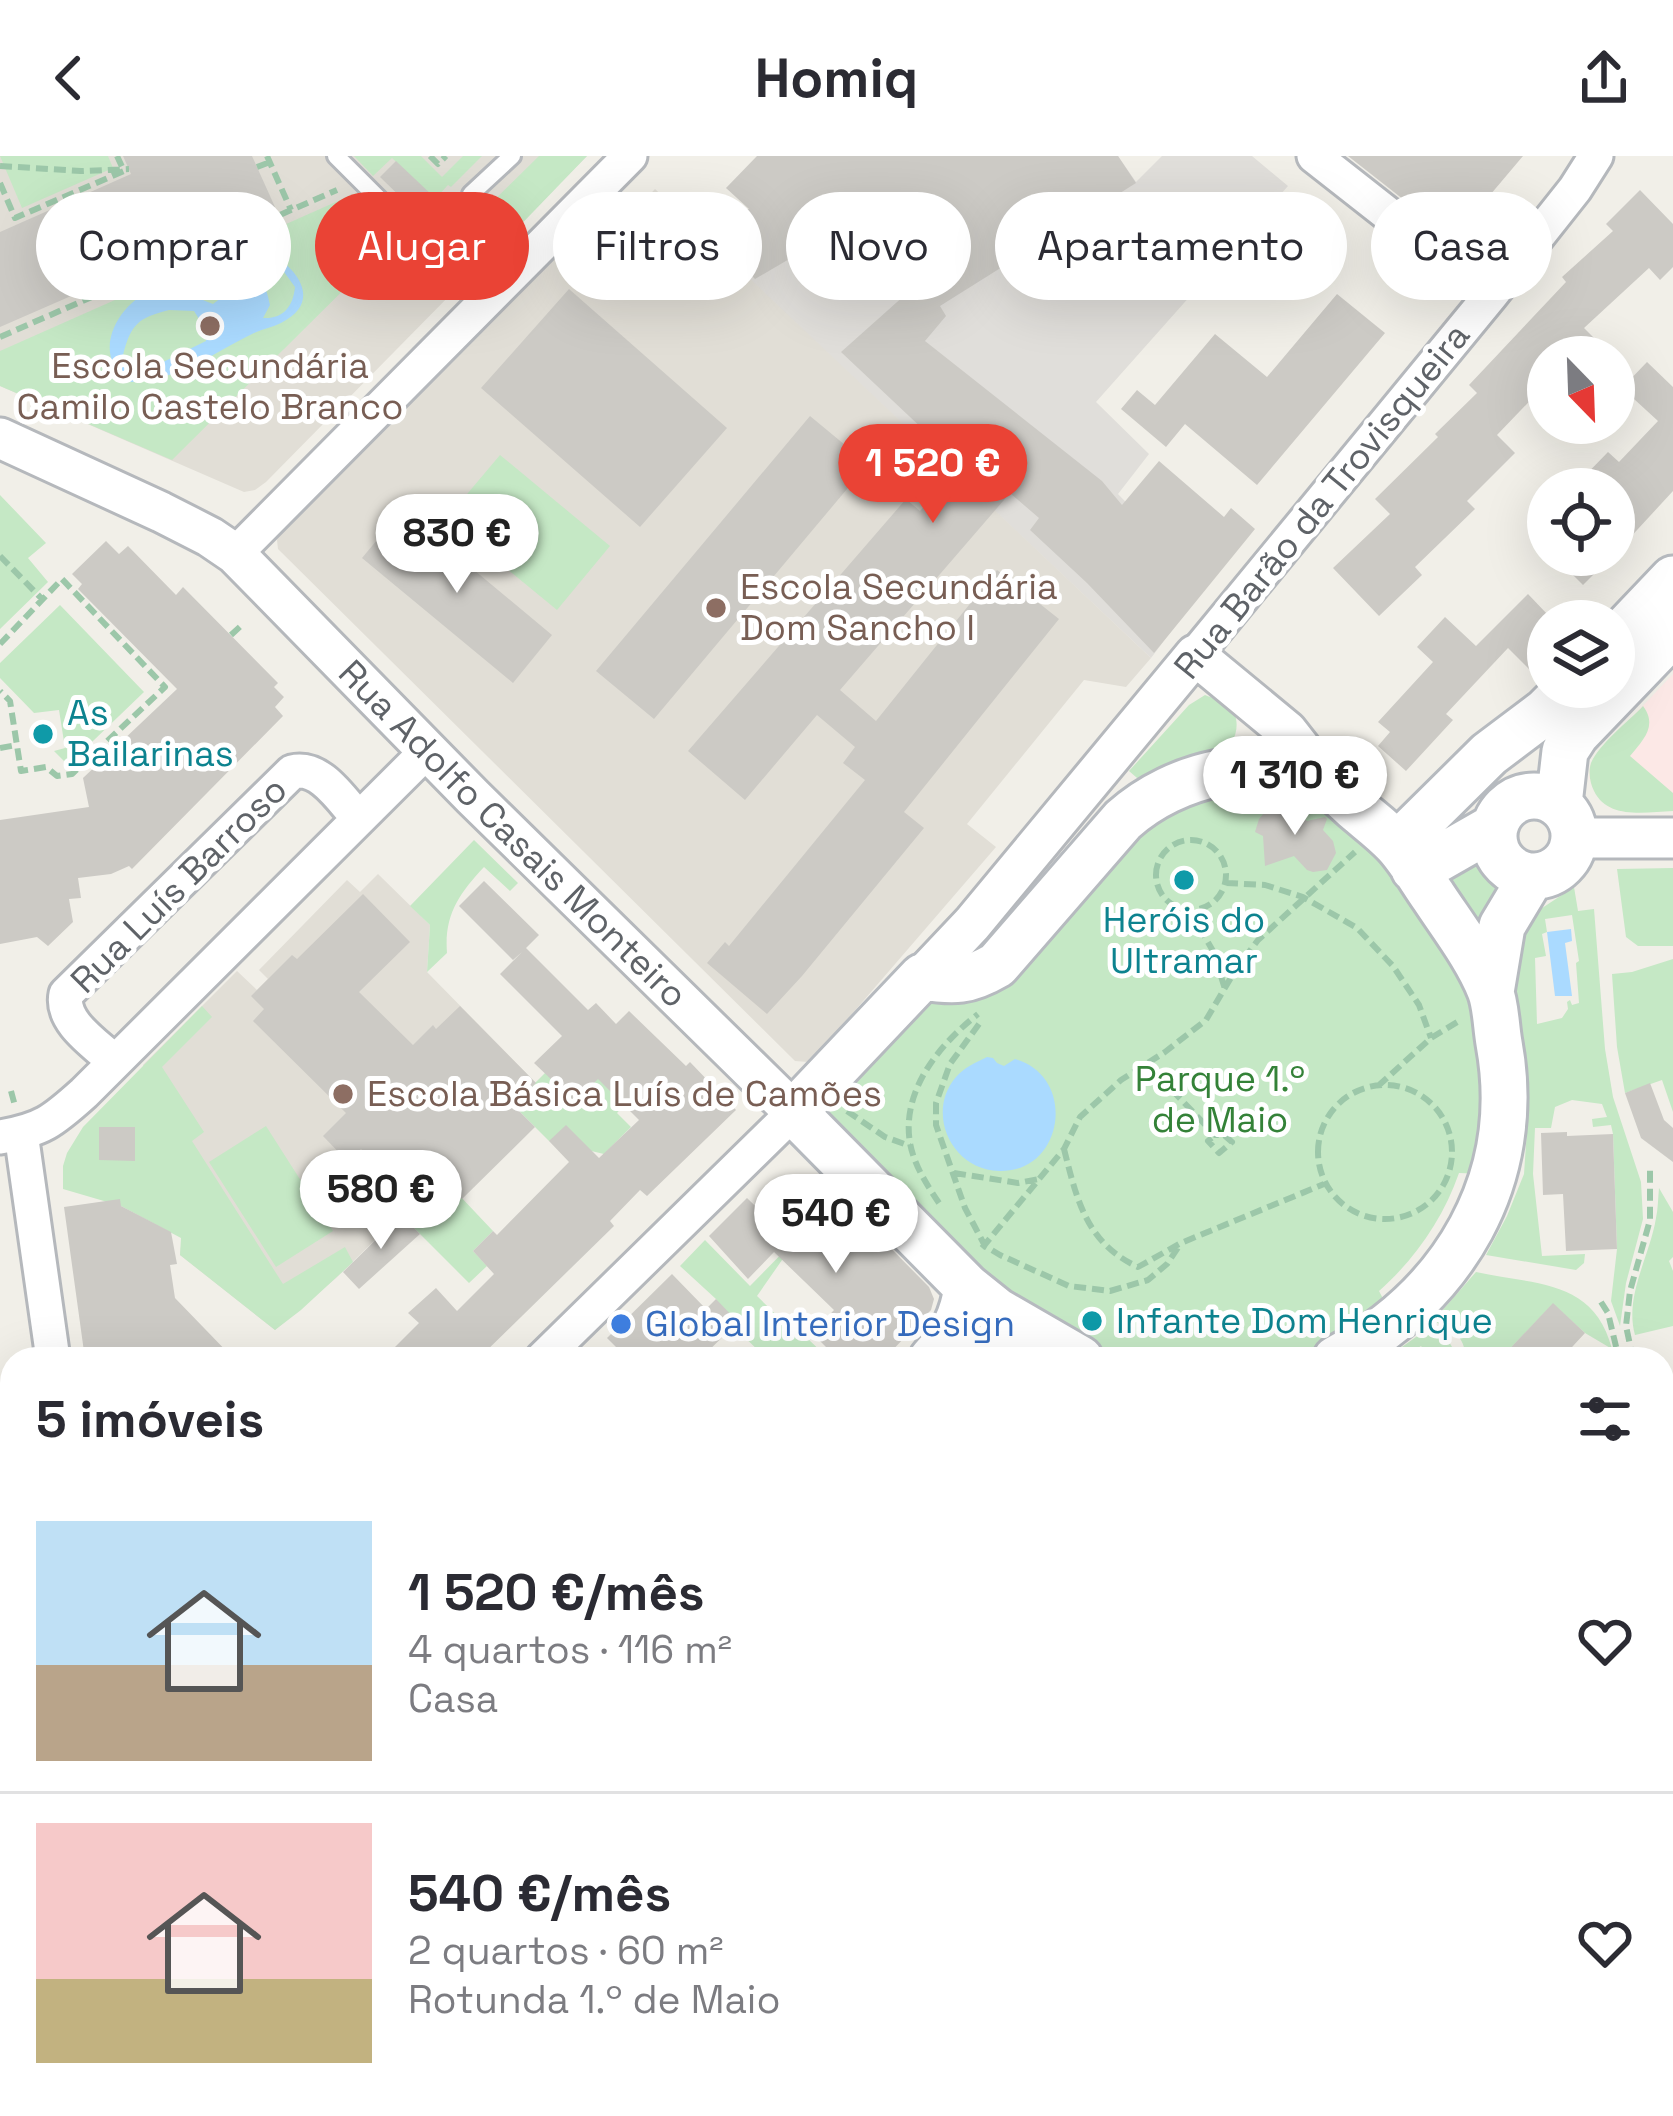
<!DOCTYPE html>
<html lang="pt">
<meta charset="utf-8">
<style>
:root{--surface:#fff;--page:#f2f2f3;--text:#2b2b33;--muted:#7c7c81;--line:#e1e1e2;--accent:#ea4335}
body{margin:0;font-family:"Space Grotesk",sans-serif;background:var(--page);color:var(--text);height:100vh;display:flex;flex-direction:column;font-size:45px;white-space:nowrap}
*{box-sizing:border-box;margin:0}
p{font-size:39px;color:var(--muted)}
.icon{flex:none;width:66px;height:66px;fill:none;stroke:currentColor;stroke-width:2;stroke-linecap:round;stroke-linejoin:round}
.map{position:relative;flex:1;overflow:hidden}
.sheet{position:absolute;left:0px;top:1191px;width:1674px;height:771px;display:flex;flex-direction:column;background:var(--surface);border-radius:36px 36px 0 0;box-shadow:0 12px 48px #0002}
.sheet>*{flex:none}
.guide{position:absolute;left:36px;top:36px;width:1602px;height:108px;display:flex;gap:24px}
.needle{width:78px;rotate:157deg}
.controls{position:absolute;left:1527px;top:180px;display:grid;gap:24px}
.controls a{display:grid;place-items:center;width:108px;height:108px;border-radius:50%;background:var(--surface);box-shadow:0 12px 48px #0002;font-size:60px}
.price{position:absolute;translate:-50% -102px;padding:0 27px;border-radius:42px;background:#fff;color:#222;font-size:39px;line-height:78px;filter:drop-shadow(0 3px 6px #0008)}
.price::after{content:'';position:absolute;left:50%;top:72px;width:36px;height:27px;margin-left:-18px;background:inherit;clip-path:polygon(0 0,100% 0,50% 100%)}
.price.on{background:var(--accent);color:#fff}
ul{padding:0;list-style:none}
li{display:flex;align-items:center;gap:36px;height:300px;padding:0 36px}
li+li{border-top:3px solid var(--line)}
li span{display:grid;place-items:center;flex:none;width:336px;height:240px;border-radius:0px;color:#555}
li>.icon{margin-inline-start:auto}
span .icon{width:144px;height:144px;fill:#fffc;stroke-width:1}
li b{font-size:51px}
h2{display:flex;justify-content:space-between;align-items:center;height:144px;padding:0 36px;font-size:51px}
.tag{padding:0 42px;border-radius:54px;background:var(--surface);box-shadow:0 12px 48px #0002;font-size:42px;line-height:108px}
.tag.on{background:var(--accent);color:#fff}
header{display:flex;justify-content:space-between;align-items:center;height:156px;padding:0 36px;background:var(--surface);font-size:54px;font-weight:800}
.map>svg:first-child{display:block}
.commercial{fill:#fef7e0}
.industrial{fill:#e0deda}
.education{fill:#e1ded6}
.medical{fill:#fce8e6}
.green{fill:#c5e8c5;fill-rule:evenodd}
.water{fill:#aadaff;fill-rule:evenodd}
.building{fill:#cccac5}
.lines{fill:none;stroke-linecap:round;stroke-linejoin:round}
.service-casing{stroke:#b5b8bc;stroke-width:22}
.minor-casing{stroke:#b5b8bc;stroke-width:39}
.tertiary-casing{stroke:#b5b8bc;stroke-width:45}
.secondary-casing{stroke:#b6babf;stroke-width:51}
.path{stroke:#9cc7a9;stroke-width:6;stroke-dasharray:12 6;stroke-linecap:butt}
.service{stroke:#fff;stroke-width:16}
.minor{stroke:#fff;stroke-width:33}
.tertiary{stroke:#fff;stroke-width:39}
.secondary{stroke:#fff;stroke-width:45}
.education-dot{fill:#8d6e63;stroke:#fff;stroke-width:4.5}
.culture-dot{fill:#0f9aa8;stroke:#fff;stroke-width:4.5}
.shop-dot{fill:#3f7fe0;stroke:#fff;stroke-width:4.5}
.labels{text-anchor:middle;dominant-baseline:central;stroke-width:10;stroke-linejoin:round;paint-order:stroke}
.education-label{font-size:36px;fill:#785e54;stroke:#fff;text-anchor:start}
.street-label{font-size:36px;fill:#5f6368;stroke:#fff}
.culture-label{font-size:36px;fill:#0d838f;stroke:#fff;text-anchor:start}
.park-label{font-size:36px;fill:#348238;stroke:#fff}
.shop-label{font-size:36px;fill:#366cbe;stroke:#fff;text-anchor:start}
</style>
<header><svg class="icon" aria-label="back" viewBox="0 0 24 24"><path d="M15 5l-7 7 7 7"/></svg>Homiq<svg class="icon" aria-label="share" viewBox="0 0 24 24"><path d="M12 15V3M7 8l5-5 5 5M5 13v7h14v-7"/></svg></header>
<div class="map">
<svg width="1673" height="1960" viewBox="0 0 1673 1960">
<rect width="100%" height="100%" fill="#f1efe8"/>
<path class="commercial" d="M1098,1950H1284L1277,1960H1105Z"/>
<path class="industrial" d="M863,0H1118L1136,26L1162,0H1252L1288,30L1096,246L1149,298L1118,338L1206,429L1151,502L698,75L842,13Z
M1673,1413V1516L1662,1528V1420L1665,1421Z"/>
<path class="education" d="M0,0H587L266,326L255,334L244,336L0,230Z
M655,33L1151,502L1126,531L1084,524L967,668L996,691L814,902L808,906L795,905L278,393L277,384L280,374L582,74L612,78Z
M378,718L430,769L427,816L536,927L336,1122L275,1174L180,1099L182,1082L143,909L237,815L257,834L268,823L259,814L347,724L360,736Z"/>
<path class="medical" d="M1673,518V655L1625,656L1610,652L1594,635L1589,622L1590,609L1599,596Z"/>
<path class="green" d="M0,0H108L113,12L22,52Z
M354,0H421L442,21L463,0H482L451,31L448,29L435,43L392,2L373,20Z
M539,0H587L505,85L479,59Z
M356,37L399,79L172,304L0,230V195Z
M500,299L610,390L557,454L446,363Z
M0,339L46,387L28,402L48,426L0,473Z
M60,449L144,536L68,609L54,595L65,592L59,554L34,557L0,522V507Z
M1205,539C1207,540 1223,545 1225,546C1245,561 1236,587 1222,601L1144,628L1129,615L1189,549Z
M1643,550C1658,570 1643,584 1630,600L1673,637V655C1646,656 1608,664 1594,635C1590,627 1588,616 1591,607C1599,588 1629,565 1643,550Z
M1307,635L1374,686L1480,839L1485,1018L1459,1017C1443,1063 1415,1103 1379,1135L1391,1158L1325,1198L1311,1203H1098L1007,1149L833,975L829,958L832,943L935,832L1183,636Z
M474,684L518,727L510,735L484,711C459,738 444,759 447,797L427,816L430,769L410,750Z
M1481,697L1494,720L1511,733L1487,798L1435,726Z
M1673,712V790H1638L1626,781L1617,713Z
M1574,731L1578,755L1594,753L1605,893L1613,941L1641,1026L1643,1063L1626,1127L1620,1170L1611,1145L1617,1093L1613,978L1611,969L1593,971L1592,963L1607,961L1602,948L1572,944L1555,951L1551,972H1535L1533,1018L1542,1100L1585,1098L1584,1107L1576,1114L1486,1099L1507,1060L1524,1018L1529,944L1513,817L1515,790L1533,758ZM1572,759L1579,805L1576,807L1579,847L1572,849L1570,844L1567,846L1568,853L1562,862L1537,868L1535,802L1546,800L1542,778L1547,776L1545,763Z
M1673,803V956L1662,924L1625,937L1617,891L1612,818L1632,816Z
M202,850L212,861L162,911L204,976L192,985L283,1128L345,1091L353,1106L301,1154L275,1174L180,1099L181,1082L121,1050L63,1033V1010L67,997L83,971Z
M584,878L605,929L624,949L617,957L631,971L604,998L549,985L513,949Z
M490,944L441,1020L493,1075L473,1095L487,1110L469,1127L401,1059L413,1046L401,1033Z
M266,970L333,1075L276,1111L209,1006Z
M1659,1032L1673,1056V1101L1669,1105L1673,1115V1170L1635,1179C1624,1140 1650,1100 1656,1062C1658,1053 1658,1042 1659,1032Z
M798,1081L757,1140L803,1185L807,1182L829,1203H767L733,1170L716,1143L680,1110L705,1084L750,1130Z
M1476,1116C1533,1129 1594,1122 1612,1193L1585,1177L1553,1148L1500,1203H1464C1468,1181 1450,1172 1433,1165Z
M1423,1176L1447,1182L1452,1191L1453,1203H1431L1421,1190L1401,1203H1385Z"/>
<path class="water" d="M268,96C298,112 323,146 281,167C273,171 263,173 254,177C211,198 182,223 131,226C126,222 120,219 117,214C95,184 127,139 158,133C177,129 195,142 213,148C238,131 236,108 268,96ZM263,108L279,109L295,131C293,151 283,163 263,162L270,149C266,130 265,127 246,125ZM169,154L194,155L206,174V185L157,209L131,210L123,199C131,168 138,162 169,154Z
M1571,773L1572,785L1565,787L1572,840H1555L1547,776Z
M987,901L993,902L997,907L1004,910L1015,903C1078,921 1064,1017 999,1015C952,1014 925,957 956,921C965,911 975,907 987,901Z"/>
<path class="building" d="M123,0H252L275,51L0,171V76L131,18Z
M757,0H1118L1136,27L940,150L946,160L925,185L1102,325L1122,349L1159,305L1224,361L1231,352L1255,373L1154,497L1087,427L1030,374L1039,362L1010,337L840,534L876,565L997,414L1059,463L904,656L924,672L802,820L767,858L707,807L725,786L729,790L865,624L843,607L855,591L817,559L745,644L688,595L906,343L920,355L961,309L841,196L924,122L885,47L755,123L706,72L749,53L726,32Z
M1348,0H1523L1474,58L1470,55L1450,80Z
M396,5L433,40L417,57L380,21Z
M1640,34L1673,68V111L1660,124L1649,112L1584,172L1600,188L1588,201H1548V226L1497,279L1515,297L1467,345L1475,353L1415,411L1422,419L1379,460L1333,412L1390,358L1375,343L1438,281L1435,278L1477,237L1469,229L1566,126L1562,121L1613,75L1606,68Z
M569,133L727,272L640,371L481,232Z
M1337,138L1385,177L1257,329L1185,268L1166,291L1121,253L1137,234L1155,249L1215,178L1267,221Z
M1647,206L1673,231V335L1614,399V333H1572L1608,296L1619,306L1658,265L1622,232Z
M810,260L868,308L654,563L596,515Z
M402,354L552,479L513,527L362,402Z
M106,385L119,398L128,390L176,439L183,431L278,527L274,531L284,541L275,551L283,560L132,713L129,710L111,718L78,722L81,742L69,743L73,766L48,790L37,781L0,788V664L89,651L83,622L177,533L78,433L82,428L72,418Z
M1553,399H1613L1583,429Z
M1528,438L1548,459V501L1532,516L1508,492L1446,558L1453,564L1406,615L1378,590L1390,576L1378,566L1433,506L1417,491L1445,461L1476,490Z
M1280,644L1307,665L1325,661L1327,663L1323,674L1333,685L1336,697L1327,714L1313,716L1307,714L1294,700L1265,710L1263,680L1255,676L1259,663L1269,651Z
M484,725L539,779L526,792L588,854L596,847L616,868L629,855L686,910L690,906L736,954L647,1040L640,1034L610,1065L614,1070L478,1203H383L419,1167L408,1157L436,1132L457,1155L494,1118L473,1095L493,1075L497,1079L569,1006L549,985L566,969L599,1002L639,964L598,923L575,946L534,907L562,880L500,818L522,796L513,804L459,750Z
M363,738L410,786L359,836L413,889L433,869L436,873L460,850L536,927L514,950L535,971L462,1043L427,1007L401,1033L361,993L348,1006L323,980L346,957L253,865L264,853L251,840L292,799L297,803Z
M1650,927L1664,964L1673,972V1006L1641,982L1625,937Z
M99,971H135V1005L99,1004Z
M1567,976V980L1613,978L1617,1093L1566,1095L1563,1038L1543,1039L1541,977Z
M747,1042L775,1069L791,1053L815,1076L836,1055L848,1068L858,1059L929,1131L934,1143L931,1154L884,1203H838L812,1177L834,1154L774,1096L748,1123L709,1080Z
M120,1043L121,1050L171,1076L177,1108L170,1109L175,1142L234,1203H85L64,1051Z
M401,1059L420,1078L359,1133L343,1116Z
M672,1118L706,1153L716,1143L738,1166L700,1203H628L607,1182Z
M1553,1147L1585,1177L1561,1203H1500Z"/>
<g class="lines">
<g class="service-casing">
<path id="service" d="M336,0L435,99L452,82L465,79L478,85L511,119
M471,38L512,0"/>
</g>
<g class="minor-casing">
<path id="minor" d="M1314,0L1491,139
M235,398L630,0
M1195,499L1491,139L1575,33L1596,0
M115,906C96,888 60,866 66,838L292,616C320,609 341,643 358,662
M21,977L53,1203
M0,981C42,974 53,965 84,937L427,595
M542,1203L794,956
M0,1585L12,1586
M210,1950L217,1960
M28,1960L41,1950"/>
</g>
<g class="tertiary-casing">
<g id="tertiary">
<path id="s1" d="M0,282L161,356L210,381L235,398L473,641L794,956"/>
<path d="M1574,682H1673"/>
<path d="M922,821L972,768L1195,499L1287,575L1330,630"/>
<path d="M881,1950L889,1960"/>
</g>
</g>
<g class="secondary-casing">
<path id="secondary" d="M1614,485L1673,423
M1494 680a40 40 0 1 1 80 0a40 40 0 1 1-80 0Z
M1559,648L1565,595L1576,578L1673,477
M1397,689L1489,598L1546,555L1570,531
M1414,713L1438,703L1494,671
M1491,836L1502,770L1532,720
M932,1203C952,1182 963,1160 967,1131
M972,1203L1005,1182L1027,1173
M1080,1203L997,1155L967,1131L794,956L922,821C954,826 968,826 997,809L1123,664C1175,617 1262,597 1327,629C1337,634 1346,644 1355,652C1369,664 1384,675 1396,688C1410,703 1421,723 1433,740C1452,769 1477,801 1490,834C1496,849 1496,870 1499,887C1524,1023 1454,1139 1336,1203
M246,1960L255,1950"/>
</g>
<path class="path" d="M267,0L291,54
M430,0L438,8L446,0
M0,10L81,15L129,13
M257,11L270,6
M0,27L15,62L124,15L117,0
M0,181L337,34
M0,400L42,443
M231,479L243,468
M0,488L62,423L165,531L72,618L57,620L46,611L21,615L10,545L0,535
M0,592L17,589
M1156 719a35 35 0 1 1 70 0a35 35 0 1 1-70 0Z
M1226,727L1265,729L1303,741L1357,772L1393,810L1419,849L1431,882
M1190,755L1213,795L1225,833
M979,868L950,908L936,947V969L965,1052L985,1090L1000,1099L1069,1130L1110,1135L1148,1124L1167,1108L1181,1087
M1147,908L1215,979H1224L1232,986L1219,997L1208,985L1215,979
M1318 996a67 67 0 1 1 134 0a67 67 0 1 1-134 0Z
M1378,930L1431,882L1459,865
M11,935L15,950
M847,955L885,981L910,990
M1064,993C1077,1044 1086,1087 1138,1111L1181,1087L1324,1028
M954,1017L1018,1027L1039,1023
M939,1047C927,1029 914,1009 910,987C901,934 940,888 978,858
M982,1092L1064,993L1080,961L1121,924L1165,896L1206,864L1236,813L1258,784L1355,696
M1601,1146L1608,1157L1619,1203
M1633,1203L1626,1170L1630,1135L1650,1064V1009
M1662,1286L1673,1304
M607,1950L617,1960
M942,1950L951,1960
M820,1960L830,1950"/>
<use href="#service" class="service"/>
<use href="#minor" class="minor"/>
<use href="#tertiary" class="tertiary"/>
<use href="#secondary" class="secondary"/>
</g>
<g class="education-dot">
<circle cx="210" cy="170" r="12"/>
<circle cx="716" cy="452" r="12"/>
<circle cx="343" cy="938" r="12"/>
</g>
<g class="culture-dot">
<circle cx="43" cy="578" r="12"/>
<circle cx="1184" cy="724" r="12"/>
<circle cx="1092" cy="1165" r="12"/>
</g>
<circle class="shop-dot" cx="621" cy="1168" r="12"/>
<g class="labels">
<g class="education-label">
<text x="210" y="210" text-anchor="middle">Escola Secundária<tspan x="210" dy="41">Camilo Castelo Branco</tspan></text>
<text x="740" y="431">Escola Secundária<tspan x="740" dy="41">Dom Sancho I</tspan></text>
<text x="367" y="938">Escola Básica Luís de Camões</text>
</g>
<g class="street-label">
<text transform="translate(1322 345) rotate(-51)">Rua Barão da Trovisqueira</text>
<text stroke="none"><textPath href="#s1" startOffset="657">Rua Adolfo Casais Monteiro</textPath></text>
<text transform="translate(179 729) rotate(-45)">Rua Luís Barroso</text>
</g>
<g class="culture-label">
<text x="67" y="557">As<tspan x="67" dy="41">Bailarinas</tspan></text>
<text x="1184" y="764" text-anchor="middle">Heróis do<tspan x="1184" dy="41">Ultramar</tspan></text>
<text x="1116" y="1165">Infante Dom Henrique</text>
</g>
<g class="park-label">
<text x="1220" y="923">Parque 1.º<tspan x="1220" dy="41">de Maio</tspan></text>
</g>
<g class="shop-label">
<text x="645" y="1168">Global Interior Design</text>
</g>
</g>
</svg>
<div class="controls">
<a><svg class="needle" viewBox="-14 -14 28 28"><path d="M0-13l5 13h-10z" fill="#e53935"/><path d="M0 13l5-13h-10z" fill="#7c7c81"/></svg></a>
<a><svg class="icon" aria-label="locate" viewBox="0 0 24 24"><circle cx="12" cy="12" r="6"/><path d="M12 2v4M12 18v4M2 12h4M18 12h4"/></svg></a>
<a><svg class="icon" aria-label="layers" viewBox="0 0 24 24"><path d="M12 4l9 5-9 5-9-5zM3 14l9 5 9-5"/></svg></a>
</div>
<b class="price on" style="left:933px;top:370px">1 520 €</b>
<b class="price" style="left:457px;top:440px">830 €</b>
<b class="price" style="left:1295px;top:682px">1 310 €</b>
<b class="price" style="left:381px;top:1096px">580 €</b>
<b class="price" style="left:836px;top:1120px">540 €</b>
<div class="guide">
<a class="tag">Comprar</a>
<a class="tag on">Alugar</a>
<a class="tag">Filtros</a>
<a class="tag">Novo</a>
<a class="tag">Apartamento</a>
<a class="tag">Casa</a>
</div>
<section class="sheet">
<h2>5 imóveis<svg class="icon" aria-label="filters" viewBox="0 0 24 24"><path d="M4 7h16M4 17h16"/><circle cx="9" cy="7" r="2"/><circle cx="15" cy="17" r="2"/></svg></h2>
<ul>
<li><span style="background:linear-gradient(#bfe0f5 60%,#b9a48a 0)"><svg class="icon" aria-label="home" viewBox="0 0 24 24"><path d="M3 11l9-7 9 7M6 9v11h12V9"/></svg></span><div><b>1 520 €/mês</b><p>4 quartos · 116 m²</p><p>Casa</p></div><svg class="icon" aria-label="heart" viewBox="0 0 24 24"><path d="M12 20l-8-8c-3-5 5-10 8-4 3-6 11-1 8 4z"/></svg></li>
<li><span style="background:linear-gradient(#f6c9c9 65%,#c2b280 0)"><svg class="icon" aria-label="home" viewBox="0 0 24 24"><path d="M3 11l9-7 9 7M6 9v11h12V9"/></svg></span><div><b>540 €/mês</b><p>2 quartos · 60 m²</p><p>Rotunda 1.º de Maio</p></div><svg class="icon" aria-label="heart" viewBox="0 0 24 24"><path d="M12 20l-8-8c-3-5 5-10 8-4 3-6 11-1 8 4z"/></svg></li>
</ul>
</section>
</div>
